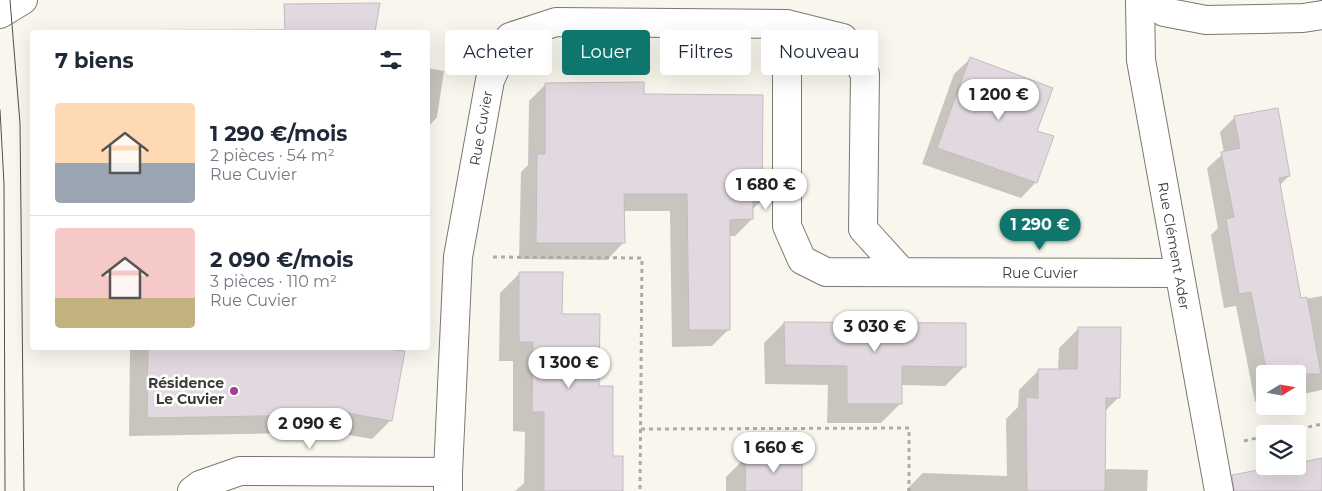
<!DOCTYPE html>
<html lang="fr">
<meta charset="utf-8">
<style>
:root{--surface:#fff;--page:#f2f2f3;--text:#1f2937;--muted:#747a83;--line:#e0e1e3;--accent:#0f766e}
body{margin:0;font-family:Montserrat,sans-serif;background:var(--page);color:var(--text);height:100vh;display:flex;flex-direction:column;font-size:19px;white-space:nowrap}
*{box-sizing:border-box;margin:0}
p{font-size:16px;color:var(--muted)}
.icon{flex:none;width:28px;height:28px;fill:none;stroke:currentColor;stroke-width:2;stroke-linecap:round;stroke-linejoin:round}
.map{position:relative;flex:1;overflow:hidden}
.drawer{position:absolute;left:30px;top:30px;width:400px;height:320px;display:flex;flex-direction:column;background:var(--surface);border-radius:5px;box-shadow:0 5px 20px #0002}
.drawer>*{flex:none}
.hud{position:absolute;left:445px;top:30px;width:475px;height:45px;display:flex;gap:10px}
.needle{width:32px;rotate:79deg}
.buttons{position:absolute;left:1256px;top:365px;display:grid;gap:10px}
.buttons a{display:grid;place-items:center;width:50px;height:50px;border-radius:5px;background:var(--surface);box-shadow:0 5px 20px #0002;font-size:25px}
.price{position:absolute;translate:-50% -42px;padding:0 11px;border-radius:18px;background:#fff;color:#222;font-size:16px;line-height:32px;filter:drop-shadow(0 1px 2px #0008)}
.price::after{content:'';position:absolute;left:50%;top:30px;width:15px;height:11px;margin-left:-8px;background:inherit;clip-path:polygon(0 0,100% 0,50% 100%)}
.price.active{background:var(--accent);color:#fff}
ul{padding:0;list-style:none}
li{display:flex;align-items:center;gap:15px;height:125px;padding:0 25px}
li+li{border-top:1px solid var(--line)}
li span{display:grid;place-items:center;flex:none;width:140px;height:100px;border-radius:5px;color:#555}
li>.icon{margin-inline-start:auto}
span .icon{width:60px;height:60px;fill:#fffc;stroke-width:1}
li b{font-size:21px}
h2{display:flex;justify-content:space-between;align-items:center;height:60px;padding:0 25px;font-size:21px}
.pill{padding:0 18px;border-radius:5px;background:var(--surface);box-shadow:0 5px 20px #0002;font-size:18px;line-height:45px}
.pill.active{background:var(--accent);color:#fff}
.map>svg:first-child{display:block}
.shadow{fill:#0003}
.building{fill:#e1d9df;stroke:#c4bbc2}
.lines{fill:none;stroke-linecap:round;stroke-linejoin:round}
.minor-casing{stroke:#7a7870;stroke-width:30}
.secondary-casing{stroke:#7a7870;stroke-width:30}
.path{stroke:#adaca4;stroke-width:3;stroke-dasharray:4 4;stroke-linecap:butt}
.minor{stroke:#fff;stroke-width:28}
.secondary{stroke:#fff;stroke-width:28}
.tram{stroke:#51504b;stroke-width:1}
.poi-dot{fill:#a73997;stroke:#fff;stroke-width:2}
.labels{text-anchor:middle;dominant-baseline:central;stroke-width:5;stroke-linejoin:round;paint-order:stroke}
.street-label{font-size:14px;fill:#3c3b37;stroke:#fff}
.poi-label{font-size:14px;font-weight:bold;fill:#3c3b37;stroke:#fff;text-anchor:end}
</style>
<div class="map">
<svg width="1322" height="491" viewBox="0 0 1322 491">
<rect width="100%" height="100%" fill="#f9f7ed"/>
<path class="shadow" d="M378,4L374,32H147L150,30L323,29Z
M970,59L1035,131L1036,182L1021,198L922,164L954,74Z
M428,68L444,71L437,117L428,127Z
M546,84L643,95L761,201L752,210V219L735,236H729V329L712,346L672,347L670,211H623L624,242L607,260L519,259L521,172L528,165L529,101Z
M1235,117L1289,176L1279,186L1300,300L1322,296V390L1298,395V374H1265V400L1255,402L1236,306L1224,308L1211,235L1218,228L1207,168L1224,153L1220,132Z
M520,273L560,315L598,387L612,458L622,491H515L524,483L525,432L513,431V361H499L500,293Z
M784,323L965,366L945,386L901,385V403L881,423H827L828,385L765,384L764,343Z
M1079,328L1119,397L1104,412V472L1107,469L1148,470L1147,491H907V489L923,473L1007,476L1006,419L1018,407L1019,390L1039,370H1058L1059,348Z
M131,348H367L403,352L391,420L372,439L304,427L298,433L129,436L130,349Z
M746,457L801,491H726V477Z"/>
<path class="building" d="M380,3L375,32H285L284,4Z
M970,57L1053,88L1037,131L1054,136L1037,183L937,148Z
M644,82V94L763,95L762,202L753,201V219L730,220V330H689L687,194H624L625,243H536L537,154H545V83Z
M1278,108L1290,176L1279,178L1301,298L1307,297L1321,374H1267L1251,292L1239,294L1226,219L1234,217L1221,152L1240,148L1234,116Z
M519,272H563L562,314H600L599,386H613V456H623V491H544V412H532L533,342H519Z
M784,322L966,323V367L902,366V404H847V366L785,365Z
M1078,327H1121L1120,398H1106L1105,491H1027L1026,397L1038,398V369H1077Z
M148,348H376L405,351L392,421L319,408L318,415L147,418Z
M746,456L802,457V491H745Z
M1322,458V491H1234L1232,475L1280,466H1298V463Z"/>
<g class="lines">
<g class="minor-casing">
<path id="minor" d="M1140,0L1141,60L1219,491
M787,24V226L802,260L826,272L1179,273
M192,491L200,485L240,471L448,472
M448,491V472L458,257L490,80L510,37L556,22L787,24L843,38L865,74L863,229L902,272"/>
</g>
<g class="secondary-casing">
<path id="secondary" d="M1149,0L1164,12L1206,20L1303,18L1322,15
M0,14L23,0"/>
</g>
<path class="path" d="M493,257L642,258L640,491
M641,429L909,428V491
M1277,434L1322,424
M1244,441L1265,436"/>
<use href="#minor" class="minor"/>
<use href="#secondary" class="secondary"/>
<path class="tram" d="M10,0L20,123L24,491
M0,110L4,184L5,491"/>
</g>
<circle class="poi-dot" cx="234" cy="391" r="5"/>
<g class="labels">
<g class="street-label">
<text transform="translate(481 128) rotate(-80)">Rue Cuvier</text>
<text transform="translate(1174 246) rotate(80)">Rue Clément Ader</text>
<text x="1040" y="273">Rue Cuvier</text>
</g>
<g class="poi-label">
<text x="224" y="383">Résidence<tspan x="224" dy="16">Le Cuvier</tspan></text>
</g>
</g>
</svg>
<div class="buttons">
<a><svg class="needle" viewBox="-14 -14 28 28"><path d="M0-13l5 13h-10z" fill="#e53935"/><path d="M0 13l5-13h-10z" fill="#747a83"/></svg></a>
<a><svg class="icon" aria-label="layers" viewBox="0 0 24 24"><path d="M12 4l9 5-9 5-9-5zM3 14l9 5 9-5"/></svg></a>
</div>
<b class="price" style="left:999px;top:121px">1 200 €</b>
<b class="price" style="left:766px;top:211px">1 680 €</b>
<b class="price active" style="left:1040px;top:251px">1 290 €</b>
<b class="price" style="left:875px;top:353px">3 030 €</b>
<b class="price" style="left:569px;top:389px">1 300 €</b>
<b class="price" style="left:310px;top:450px">2 090 €</b>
<b class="price" style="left:774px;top:474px">1 660 €</b>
<div class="hud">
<a class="pill">Acheter</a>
<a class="pill active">Louer</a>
<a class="pill">Filtres</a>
<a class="pill">Nouveau</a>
</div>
<section class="drawer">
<h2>7 biens<svg class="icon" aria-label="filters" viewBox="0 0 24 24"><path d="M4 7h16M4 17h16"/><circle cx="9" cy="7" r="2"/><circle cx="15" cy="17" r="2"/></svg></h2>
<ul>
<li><span style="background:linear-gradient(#ffd9b3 60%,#9aa5b1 0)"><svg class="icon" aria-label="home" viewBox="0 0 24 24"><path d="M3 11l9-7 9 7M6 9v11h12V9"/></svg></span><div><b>1 290 €/mois</b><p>2 pièces · 54 m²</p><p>Rue Cuvier</p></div></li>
<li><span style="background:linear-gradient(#f6c9c9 70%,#c2b280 0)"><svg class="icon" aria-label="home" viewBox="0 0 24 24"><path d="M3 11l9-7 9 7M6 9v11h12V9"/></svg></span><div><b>2 090 €/mois</b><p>3 pièces · 110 m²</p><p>Rue Cuvier</p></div></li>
</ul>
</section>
</div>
